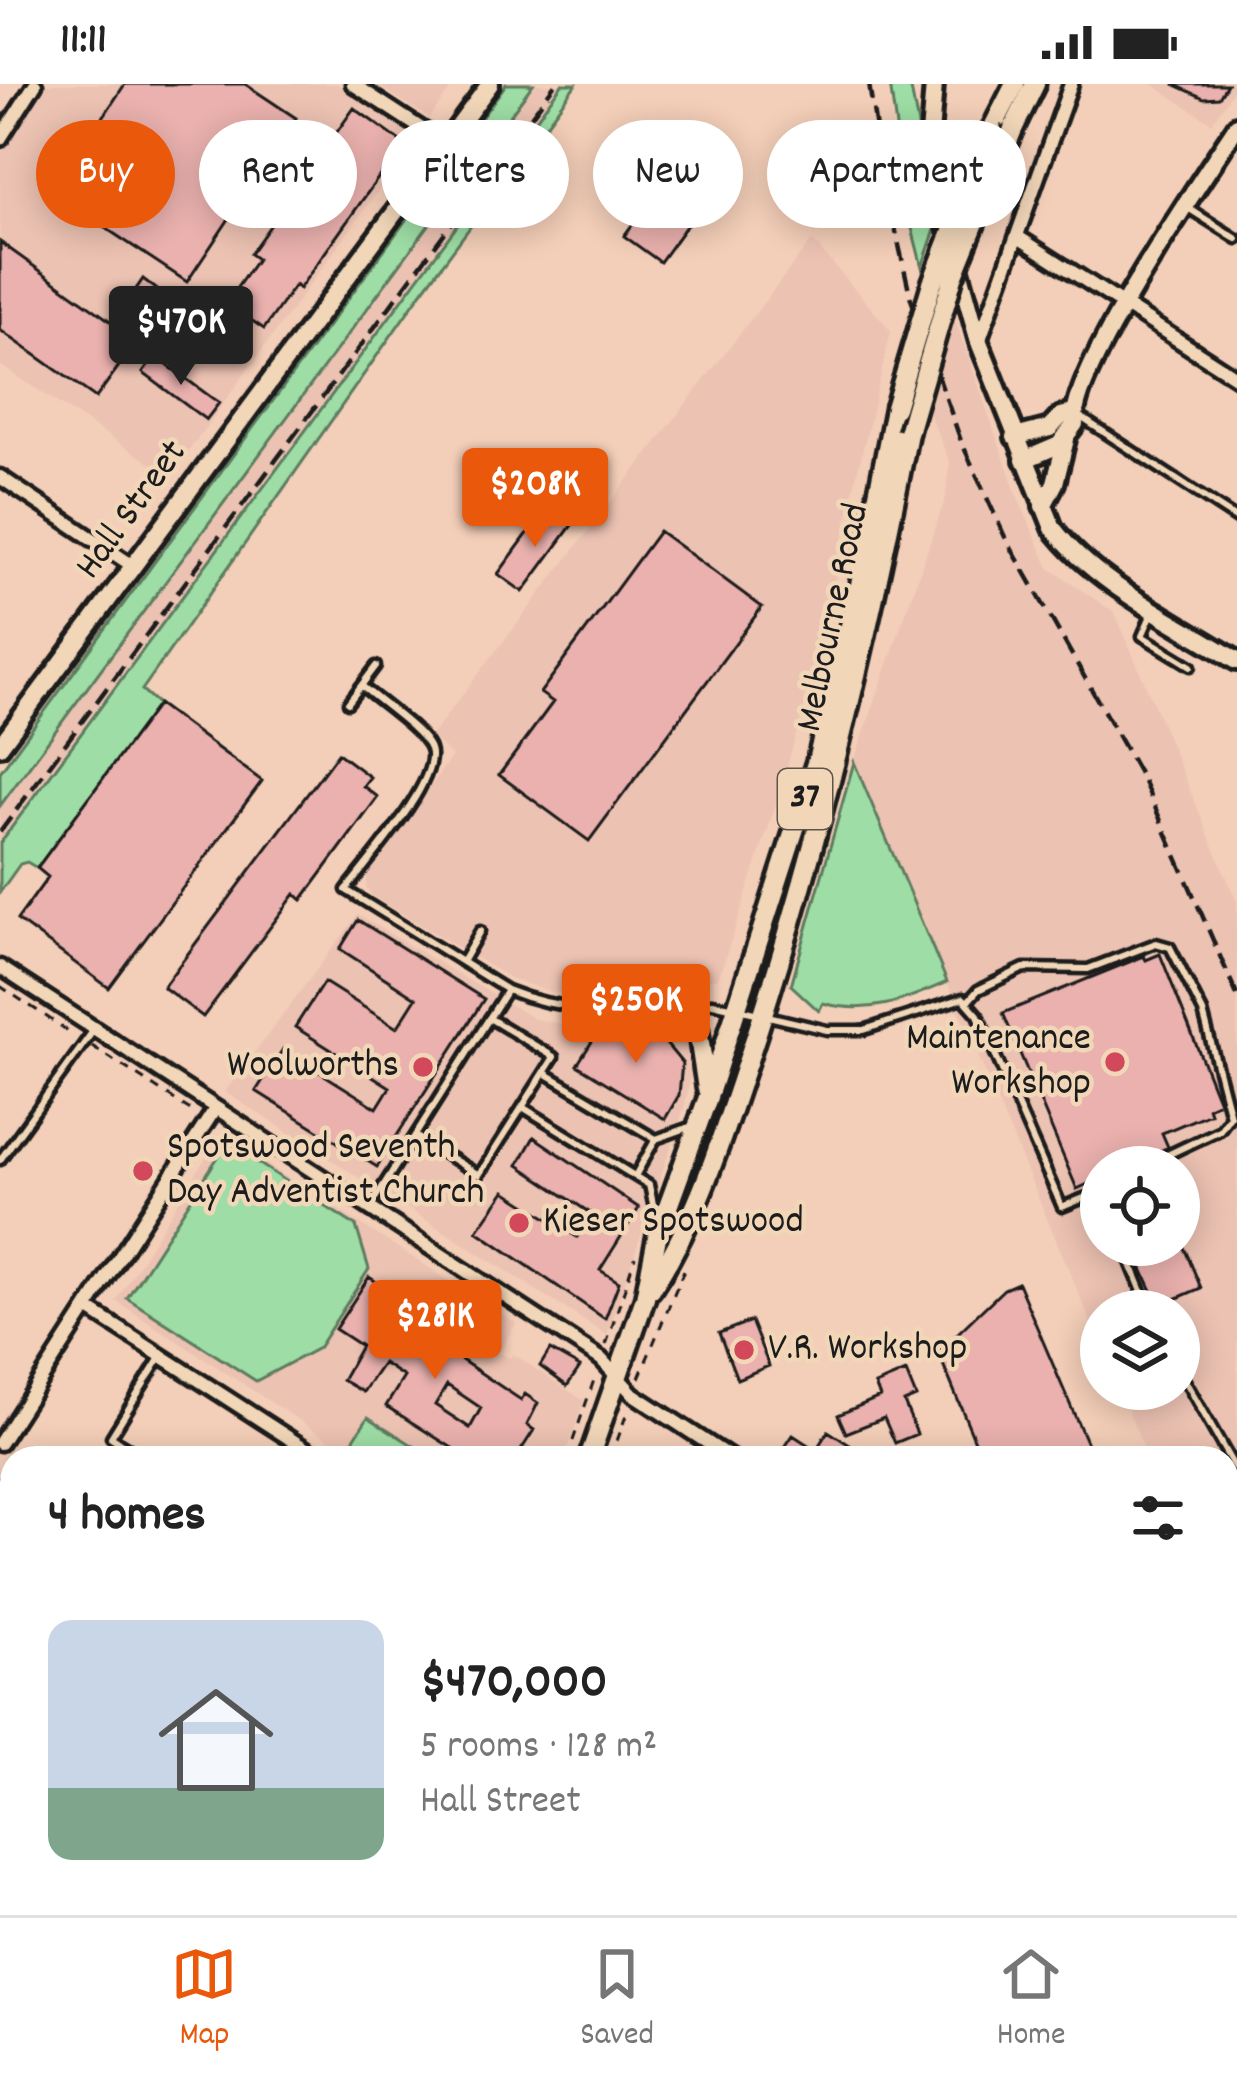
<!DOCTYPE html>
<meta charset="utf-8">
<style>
:root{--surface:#fff;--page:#f2f2f2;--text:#222;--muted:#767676;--line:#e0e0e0;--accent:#ea580c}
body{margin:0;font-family:Dekko,sans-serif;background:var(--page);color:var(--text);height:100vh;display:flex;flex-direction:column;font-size:45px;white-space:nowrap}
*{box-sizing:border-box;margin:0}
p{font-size:39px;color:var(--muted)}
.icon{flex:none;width:66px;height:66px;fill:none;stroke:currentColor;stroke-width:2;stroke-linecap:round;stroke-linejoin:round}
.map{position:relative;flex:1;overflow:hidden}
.details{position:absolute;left:0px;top:1362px;width:1239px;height:471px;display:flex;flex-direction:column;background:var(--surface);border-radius:36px 36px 0 0;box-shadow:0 6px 30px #0003}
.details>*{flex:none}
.banner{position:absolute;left:36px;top:36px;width:1167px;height:108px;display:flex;gap:24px}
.controls{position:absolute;left:1080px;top:1062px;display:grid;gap:24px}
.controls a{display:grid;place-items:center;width:120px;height:120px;border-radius:50%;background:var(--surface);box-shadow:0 6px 30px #0003;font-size:60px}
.price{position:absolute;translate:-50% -102px;padding:0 27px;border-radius:12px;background:var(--accent);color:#fff;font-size:39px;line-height:78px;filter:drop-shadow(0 3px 6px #0008)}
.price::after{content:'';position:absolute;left:50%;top:72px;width:36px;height:27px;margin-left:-18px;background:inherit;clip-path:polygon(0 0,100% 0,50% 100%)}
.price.selected{background:#222;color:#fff}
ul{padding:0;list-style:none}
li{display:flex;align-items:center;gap:36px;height:300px;padding:0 48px}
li+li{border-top:3px solid var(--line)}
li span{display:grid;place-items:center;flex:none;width:336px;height:240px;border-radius:24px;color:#555}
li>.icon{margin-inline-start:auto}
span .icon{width:144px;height:144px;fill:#fffc;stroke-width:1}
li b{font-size:51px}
h2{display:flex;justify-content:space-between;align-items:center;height:144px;padding:0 48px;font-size:51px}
.pill{padding:0 42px;border-radius:54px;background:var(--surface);box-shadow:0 6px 30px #0003;font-size:42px;line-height:108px}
.pill.selected{background:var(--accent);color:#fff}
.status{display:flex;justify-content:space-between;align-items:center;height:84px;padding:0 60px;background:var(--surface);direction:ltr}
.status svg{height:33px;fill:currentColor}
.tabs{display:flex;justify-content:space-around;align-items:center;height:168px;border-top:3px solid var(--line);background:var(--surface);font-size:33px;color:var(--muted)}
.tabs a{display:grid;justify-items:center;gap:6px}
.tabs .selected{color:var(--accent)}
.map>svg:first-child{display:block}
.built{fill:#ecc2b2;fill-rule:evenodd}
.green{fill:#9edda5;stroke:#5d7c60;stroke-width:3}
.building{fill:#eab1ae;stroke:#1c1c1c;stroke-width:3;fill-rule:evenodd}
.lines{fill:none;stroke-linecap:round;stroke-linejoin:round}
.lane-casing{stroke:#1c1c1c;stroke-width:15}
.street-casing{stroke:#1c1c1c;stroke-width:21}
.secondary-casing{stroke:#1c1c1c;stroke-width:26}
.primary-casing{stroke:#1c1c1c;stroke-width:27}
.path{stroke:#1c1c1c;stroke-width:3;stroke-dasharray:9 9;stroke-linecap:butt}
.lane{stroke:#f1d6b8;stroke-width:6}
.street{stroke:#f1d6b8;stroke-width:12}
.secondary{stroke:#f1d6b8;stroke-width:16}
.primary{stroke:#f1d6b8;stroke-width:18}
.rail{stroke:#1c1c1c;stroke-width:4.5;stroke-dasharray:18 9;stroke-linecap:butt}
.primary-bridge-casing{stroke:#1c1c1c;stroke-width:27;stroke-linecap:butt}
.primary-bridge{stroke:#f1d6b8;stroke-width:18}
.poi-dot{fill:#d1495b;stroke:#f1d6b8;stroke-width:4.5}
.labels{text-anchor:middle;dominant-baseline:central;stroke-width:9;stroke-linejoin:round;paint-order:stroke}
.shield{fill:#f1d6b8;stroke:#5c544b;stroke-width:3}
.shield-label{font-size:36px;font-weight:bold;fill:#1c1c1c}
.street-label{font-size:39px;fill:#1c1c1c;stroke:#f1d6b8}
.poi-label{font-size:39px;fill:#1c1c1c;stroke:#f1d6b8;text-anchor:start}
</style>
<div class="status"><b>11:11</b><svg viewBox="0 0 49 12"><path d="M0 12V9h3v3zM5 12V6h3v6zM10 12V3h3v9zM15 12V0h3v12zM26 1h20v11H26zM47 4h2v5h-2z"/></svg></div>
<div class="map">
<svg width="1237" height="1831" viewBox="0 0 1237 1831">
<rect width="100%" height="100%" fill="#f3ceb8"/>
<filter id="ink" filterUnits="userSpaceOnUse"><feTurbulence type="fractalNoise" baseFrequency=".00833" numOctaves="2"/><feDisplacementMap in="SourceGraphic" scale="24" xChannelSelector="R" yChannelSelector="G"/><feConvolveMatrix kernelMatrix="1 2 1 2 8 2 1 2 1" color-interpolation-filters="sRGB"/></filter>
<g filter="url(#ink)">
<path class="built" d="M45,0H337L419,51L170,392L0,281V71Z
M376,0H454L429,34Z
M533,0H562L0,759V722Z
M1152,0H1237L1212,39Z
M812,156L891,247L853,406L823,556L778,714L718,895L650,897L553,909L510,894L372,812L366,803L368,791L452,672L431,652Z
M954,233L1018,414L1049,484L1115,529L1237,818V1584L1227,1560V1374H1148L1119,1305H1179V1227H1101V1262L854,678L946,413L950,378L926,322ZM1101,1083H1179V1161H1101Z
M358,831L534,935L569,941L650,936L666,940L686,957L693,980L685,1021L607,1251L225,1008Z
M220,1051L516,1239L499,1269L510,1274L513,1270L584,1317L564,1374H357L116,1217Z"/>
<path class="green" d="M506,0H533L0,722V688Z
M562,0H576L419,212L142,606L158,620L37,784L27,778L20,780L0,808V759Z
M890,0H910L937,140L922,183L908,129Z
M854,678L947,898C905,916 870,932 823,919L819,927L791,901Z
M227,1059L356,1142L369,1185L318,1264L256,1297L127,1214Z
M368,1333L425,1369L421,1374H371L350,1361Z"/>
<path class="building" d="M125,0H245L296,34L187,198L53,109Z
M1173,0H1227L1219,13L1204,14Z
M354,24L403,59L299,205L295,201L264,245L226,219L257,175L250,170Z
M667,93L702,120L660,178L624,152Z
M0,158L113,239L143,195L168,214L96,314L0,246Z
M155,272L219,319L206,336L143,289Z
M547,423L572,441L523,508L498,490Z
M659,447L762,523L589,757L499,691L553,618L540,609Z
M158,620L262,697L109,904L17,836L48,793L37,784Z
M338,669L370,693L363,702L378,713L302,816L295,810L203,933L163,903Z
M358,836L484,915L377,1083L256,1007L283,965L377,1024L390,1003L295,943L324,898L397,944L416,914L340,865Z
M1160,870L1219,1018L1208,1023L1210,1029L1162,1049L1168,1063L1128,1083H1101V1094L1077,1105L1003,929L1144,872L1146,876Z
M619,941H638L658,950L682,979L679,1011L665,1035L577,981L598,948Z
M534,1053L639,1124L600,1186L619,1198L605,1235L477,1147L505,1107L577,1153L593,1131L518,1081Z
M1131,1161H1183L1201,1204L1159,1222Z
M369,1193L403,1215L381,1249L406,1264L426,1232L460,1255L451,1269L521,1316L525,1310L538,1319L527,1341L534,1346L516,1374H468L386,1322L404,1293L383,1279L363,1308L342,1296L361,1262L335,1245ZM447,1301L481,1324L470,1344L435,1321Z
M1018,1199L1093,1374H982L938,1268L1004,1205Z
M751,1237L769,1282L737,1295L719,1249Z
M550,1266L580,1283L567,1302L540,1282Z
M906,1288L916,1313L904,1318L917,1350L895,1359L884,1334L846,1349L838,1331L880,1313L875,1301Z
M828,1347L870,1374H796L783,1366L793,1351L816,1366Z"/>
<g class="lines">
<g class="lane-casing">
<path id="lane" d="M1188,124L1237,155
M1079,332L1237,435
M1153,527L1142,552L1191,582
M362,602C377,616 424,647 430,665C441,696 366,779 346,806L507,906C564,929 601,925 661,918
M348,619L376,582
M462,878L480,847
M969,916L978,906L1024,884L1088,885L1156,859L1170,863L1203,928L1230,1032L1220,1046L1142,1083
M674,918L713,919L827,946H864L963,914L978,931L1062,1123L1101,1107
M545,989L656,1055L695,1041
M524,1024L649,1101L653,1120
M415,1052L479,1091L554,973L489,934
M0,1076L93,947
M635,1092L656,1055
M371,1121L507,906
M1123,1161L1150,1227
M1179,1286L1237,1388
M144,1374L111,1353L161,1272"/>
</g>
<g class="street-casing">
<path id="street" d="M353,0L445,60
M0,55L35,0
M1018,153L1237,294
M979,258L1071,0
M0,393L133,482
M0,883L601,1275L633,1310L731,1374
M87,1224L320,1374
M0,1359L215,1025
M1227,1698L1237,1704
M0,1719L12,1700
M642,1821L657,1831
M1054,1821L1070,1831
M155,1831L161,1821
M906,1831L912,1821"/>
</g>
<g class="secondary-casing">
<path id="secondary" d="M934,0L930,52L939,114L979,258L1053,444C1095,500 1178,539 1237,577
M1015,353L1050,344L1061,332L1073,329
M1024,376L1059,361L1075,340C1067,292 1205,91 1237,42
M1043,422L1055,399L1066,355
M0,662L490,0
M0,1405L12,1412"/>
</g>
<g class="primary-casing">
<path id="primary" d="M992,45L1015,0
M1013,45L1035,0
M664,917L698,946L707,1005
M651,1205C698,1135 723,1050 750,970C818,766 867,559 908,349
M589,1374L645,1214L657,1153L707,1016L818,673L860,501L895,324
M434,1831L438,1821"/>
</g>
<path class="path" d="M0,902L74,951
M92,962L195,1029
M606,1261L635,1173
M639,1294L686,1181
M567,1374L595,1293
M611,1374L628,1326"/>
<use href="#lane" class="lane"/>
<use href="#street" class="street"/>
<use href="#secondary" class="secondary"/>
<use href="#primary" class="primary"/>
<path class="rail" d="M869,0L882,85L911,215L961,357L1005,453L1144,698L1237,911
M0,748L555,0"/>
<g class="primary-bridge-casing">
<path id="primary-bridge" d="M895,324L932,199L992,45
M908,349L953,193L1013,45"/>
</g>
<use href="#primary-bridge" class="primary-bridge"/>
</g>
</g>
<g class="poi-dot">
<circle cx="1115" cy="978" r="12"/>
<circle cx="423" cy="983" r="12"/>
<circle cx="143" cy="1087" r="12"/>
<circle cx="519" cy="1139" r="12"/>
<circle cx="744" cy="1266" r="12"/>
</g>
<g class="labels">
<rect class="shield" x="778" y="685" width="54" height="60" rx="9"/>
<g class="shield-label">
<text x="805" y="715">37</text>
</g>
<g class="street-label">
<text transform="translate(133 427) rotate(-54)">Hall Street</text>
<text transform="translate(835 534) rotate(-78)">Melbourne Road</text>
</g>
<g class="poi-label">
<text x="1091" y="956" text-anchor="end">Maintenance<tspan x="1091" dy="45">Workshop</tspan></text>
<text x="399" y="983" text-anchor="end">Woolworths</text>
<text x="167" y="1065">Spotswood Seventh<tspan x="167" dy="45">Day Adventist Church</tspan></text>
<text x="543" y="1139">Kieser Spotswood</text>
<text x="768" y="1266">V.R. Workshop</text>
</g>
</g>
</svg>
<div class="controls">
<a><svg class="icon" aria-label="locate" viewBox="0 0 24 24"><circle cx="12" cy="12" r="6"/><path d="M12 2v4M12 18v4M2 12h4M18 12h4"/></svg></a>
<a><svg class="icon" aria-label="layers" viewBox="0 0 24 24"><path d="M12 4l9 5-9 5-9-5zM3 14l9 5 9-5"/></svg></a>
</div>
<b class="price selected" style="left:181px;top:304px">$470K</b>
<b class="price" style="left:535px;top:466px">$208K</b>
<b class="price" style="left:636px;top:982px">$250K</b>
<b class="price" style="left:435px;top:1298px">$281K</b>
<div class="banner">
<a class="pill selected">Buy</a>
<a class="pill">Rent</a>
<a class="pill">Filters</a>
<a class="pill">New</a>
<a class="pill">Apartment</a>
</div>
<section class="details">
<h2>4 homes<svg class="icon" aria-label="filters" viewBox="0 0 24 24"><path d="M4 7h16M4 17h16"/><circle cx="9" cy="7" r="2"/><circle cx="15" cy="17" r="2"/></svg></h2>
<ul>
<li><span style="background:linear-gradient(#c9d6e8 70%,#7fa58c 0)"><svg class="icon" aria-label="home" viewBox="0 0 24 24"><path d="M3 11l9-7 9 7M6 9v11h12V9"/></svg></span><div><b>$470,000</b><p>5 rooms · 128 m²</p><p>Hall Street</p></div></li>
</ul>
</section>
</div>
<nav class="tabs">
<a class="selected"><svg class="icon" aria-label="map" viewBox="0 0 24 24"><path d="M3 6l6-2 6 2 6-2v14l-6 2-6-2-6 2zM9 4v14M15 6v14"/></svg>Map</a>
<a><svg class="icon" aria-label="saved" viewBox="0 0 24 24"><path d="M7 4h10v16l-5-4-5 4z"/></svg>Saved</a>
<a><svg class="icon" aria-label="home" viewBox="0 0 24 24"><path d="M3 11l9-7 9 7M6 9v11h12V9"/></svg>Home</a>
</nav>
